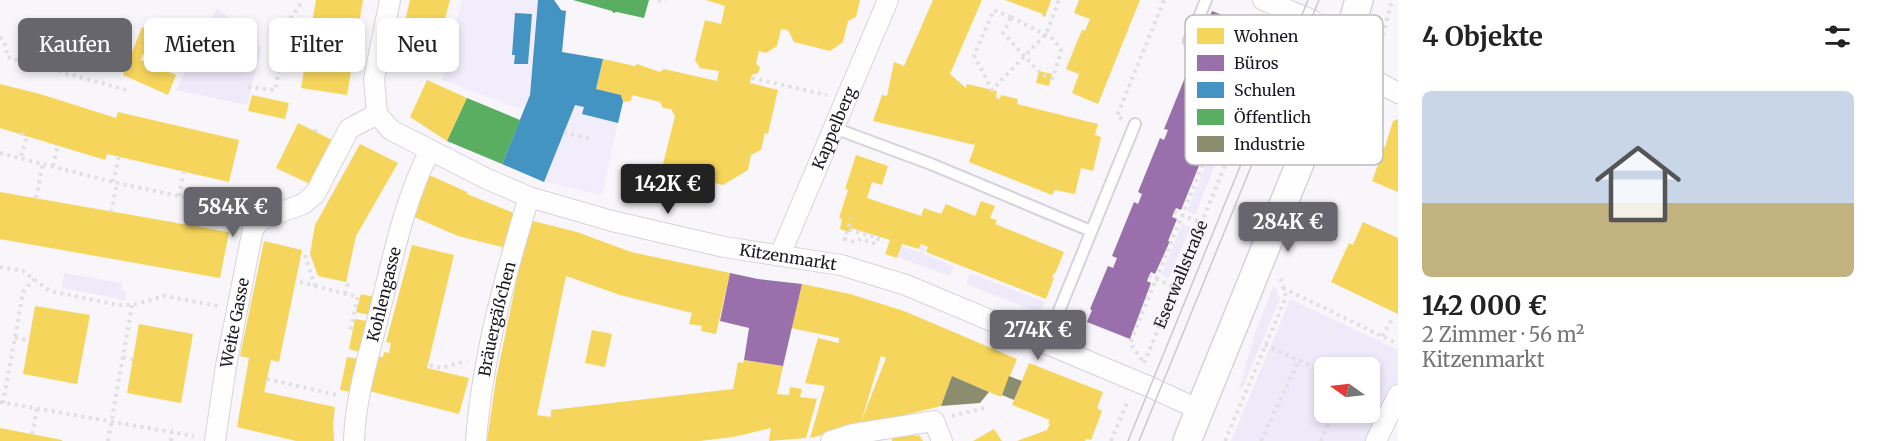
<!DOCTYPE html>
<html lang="de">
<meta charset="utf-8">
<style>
:root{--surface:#fff;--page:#f6f6f6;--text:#222;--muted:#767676;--line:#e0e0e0;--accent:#68666d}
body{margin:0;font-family:Merriweather,serif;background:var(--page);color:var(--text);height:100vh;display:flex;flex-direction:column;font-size:22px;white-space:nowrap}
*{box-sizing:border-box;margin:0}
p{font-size:20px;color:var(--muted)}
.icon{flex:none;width:33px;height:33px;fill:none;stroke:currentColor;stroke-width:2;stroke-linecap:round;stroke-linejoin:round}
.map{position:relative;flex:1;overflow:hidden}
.sheet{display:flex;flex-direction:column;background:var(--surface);width:480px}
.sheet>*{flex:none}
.hud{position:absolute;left:18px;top:18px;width:570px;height:54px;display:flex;gap:12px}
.needle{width:39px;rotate:284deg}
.fabs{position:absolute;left:1314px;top:357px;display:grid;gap:12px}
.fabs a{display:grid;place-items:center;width:66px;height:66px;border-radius:9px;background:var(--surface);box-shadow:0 3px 9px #0003;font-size:30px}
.price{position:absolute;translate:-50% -51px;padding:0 14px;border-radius:6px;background:var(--accent);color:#fff;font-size:20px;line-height:39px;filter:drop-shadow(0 2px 3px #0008)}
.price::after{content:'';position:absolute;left:50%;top:36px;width:18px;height:14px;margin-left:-9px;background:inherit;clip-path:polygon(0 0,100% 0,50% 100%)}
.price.on{background:#222;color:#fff}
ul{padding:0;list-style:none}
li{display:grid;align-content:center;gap:12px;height:318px;padding:0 24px}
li+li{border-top:2px solid var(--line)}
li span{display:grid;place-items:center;height:186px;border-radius:9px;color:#555}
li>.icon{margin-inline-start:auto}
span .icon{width:108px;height:108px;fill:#fffc;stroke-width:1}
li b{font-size:26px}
h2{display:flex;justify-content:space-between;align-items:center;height:72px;padding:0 24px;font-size:26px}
.pill{padding:0 21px;border-radius:9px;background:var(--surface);box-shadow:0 3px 9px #0003;font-size:21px;line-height:54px}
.pill.on{background:var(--accent);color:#fff}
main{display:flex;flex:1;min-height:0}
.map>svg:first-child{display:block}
.built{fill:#f1edfb}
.green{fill:#efeafa;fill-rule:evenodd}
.homes{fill:#f6d55c;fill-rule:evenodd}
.offices{fill:#9970ab}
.schools{fill:#4393c3}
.public{fill:#5aae61}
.industry{fill:#8c8c6e}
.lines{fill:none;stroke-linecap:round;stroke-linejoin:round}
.lane-casing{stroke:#d6d3db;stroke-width:14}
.street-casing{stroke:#d6d3db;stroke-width:22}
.secondary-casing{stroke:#d6d3db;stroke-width:30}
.path{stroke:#e0e0e1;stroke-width:4;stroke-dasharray:3 4.5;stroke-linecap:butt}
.lane{stroke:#fefefe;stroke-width:10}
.street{stroke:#fefefe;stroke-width:20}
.secondary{stroke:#fefefe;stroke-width:27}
.tram{stroke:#c9c9ca;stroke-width:1.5}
.labels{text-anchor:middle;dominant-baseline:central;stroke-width:6;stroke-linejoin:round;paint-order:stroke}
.street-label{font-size:16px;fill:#1a1821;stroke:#fff}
.key{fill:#fff;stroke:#bababc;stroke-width:1.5}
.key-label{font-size:16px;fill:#1a1821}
</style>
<main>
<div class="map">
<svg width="1398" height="441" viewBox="0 0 1398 441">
<rect width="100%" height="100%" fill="#f8f6fa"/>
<path class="built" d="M462,0H538L530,95L577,99L584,107L583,114L618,123L602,195L544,182L502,164L524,110L442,80Z"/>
<path class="green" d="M217,8L262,47L247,105L176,90Z
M1208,160L1216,163L1195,215L1187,211Z
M1182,224L1191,227L1169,278L1161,275Z
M901,246L919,252L921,246L926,248L924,254L954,266L950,276L897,257Z
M64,273L122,283L121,290L126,291L125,300L62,288Z
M970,273L1045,302L1040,313L966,284Z
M1274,285L1280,299L1243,387L1239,389L1255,333Z
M1290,299L1398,350V381L1368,441H1231ZM1324,368H1370V412H1324Z"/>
<path class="homes" d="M316,0H363L347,95L301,88Z
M410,0H450L432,69L396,59Z
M706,0H860L856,17L848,21L843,42L830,51L794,42L788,30L781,29L777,46L766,53L759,51L756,64L760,67L758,73L752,75L750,83L778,90L768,134L765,133L761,150L751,155L748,170L723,185L710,182L705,174L663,164L675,116L671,109L663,108L660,102L632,95L631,101L623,102L621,95L596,89L603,59L635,66L637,64L660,72L664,69L717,81L719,71L700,68L695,60L705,20L721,24L725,6Z
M933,0H982L950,74L966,88L967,84L997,91L996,98L1000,99L1001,95L1018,99L1017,104L1098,124L1095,135L1101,137L1093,171L1081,168L1075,194L1055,190L1052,195L969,162L975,145L873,121L882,95L887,96L894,62L904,66Z
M1005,0H1051L1045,17L1042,16L1043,14Z
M1079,0H1140L1098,104L1072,93L1079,74L1066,69L1082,30L1085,31L1090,19L1074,13Z
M142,27L157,34L148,56L143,54L141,60L176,75L168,95L123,75Z
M1039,71L1052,74L1049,86L1036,83Z
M427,80L467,98L447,141L410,117Z
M0,84L40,94L116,118L118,112L239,140L229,182L107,154L105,160L0,128Z
M252,95L289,103L285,119L248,111Z
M1398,119V192L1372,181L1379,162L1377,156L1379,150L1385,147L1393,121Z
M298,123L332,140L310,184L276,168Z
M360,144L398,163L356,236L346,282L318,276L310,254L315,225Z
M856,155L888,166L882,185L872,182L867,198L921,216L924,208L941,214L946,204L975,216L981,201L995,206L990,218L997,220L995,224L1064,252L1055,274L1054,273L1052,277L1054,278L1046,299L926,252L928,247L921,244L919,249L902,244L897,258L885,254L890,240L851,228L849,232L840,229L842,219L839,218L848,190L845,189Z
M427,174L467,192V194L516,214L506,248L458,236L412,216Z
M0,192L229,232L220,278L0,239Z
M529,220L577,232L631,252L730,273L716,334L701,331L702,326L689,324L692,313L620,295L566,276L537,415L551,417V410L733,389L738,362L743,363L744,360L783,366L777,394L789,395L790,387L802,389L800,397L817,399L806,438L769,441L771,428L733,437L700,441H487L496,379Z
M1363,222L1398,238V314L1331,282L1349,243L1353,245Z
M264,241L302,250L279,362L271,360L264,392L335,407L333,425L334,441H296L237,427L249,358L240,356Z
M412,245L454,255L427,368L469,378L459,414L369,391L375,356L383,357L384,352L389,353L391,343L386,342Z
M802,284L850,294L904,311L1017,359L1001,397L952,376L941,406L810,438L825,386L805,383L818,338L839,343V338L791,328ZM881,356L886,358L861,422Z
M361,294L374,297L369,315L356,312Z
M35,306L90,315L77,384L23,374Z
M355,319L367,321L360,352L349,349Z
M139,324L193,334L181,403L127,393Z
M592,330L612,334L605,367L585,363Z
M347,357L359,359L352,392L340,390Z
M1029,363L1103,392L1097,408L1102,411L1091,440L1086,439L1085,441H1017L1047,430L1050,424L1048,423L1050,420L1012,405Z
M0,428L62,440V441H0Z
M994,429L1002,441H973Z
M903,432L917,436L919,435L923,441H892L891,434Z"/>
<path class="offices" d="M1212,11L1255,28L1233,82L1228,80L1224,90L1229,92L1207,146L1202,144L1198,154L1203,156L1181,210L1176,208L1174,212L1172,217L1177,219L1168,241H1170L1155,274L1151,272L1149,276L1147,281L1151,283L1130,339L1087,322L1092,310L1090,309L1108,266L1113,268L1117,258L1112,256L1134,202L1138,204L1142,194L1138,192L1160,138L1164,140L1168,130L1164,129L1186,75L1190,76L1194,67L1190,65Z
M730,273L758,279L802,284L783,366L744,360L749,328L720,321Z"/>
<path class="schools" d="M538,0H554L561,10L566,11L562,52L603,59L596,89L621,95L623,102L618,123L582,114L584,107L575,105L544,182L502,164L530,95Z
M515,13L532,14L528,64H514L515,55H512Z"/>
<path class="public" d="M573,0H649L644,18L617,12L613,13L612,11Z
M467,98L520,120L502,164L447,141Z"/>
<path class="industry" d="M952,376L989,392L980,403L941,406Z
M1009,376L1022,381L1014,400L1002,395Z"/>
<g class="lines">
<g class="lane-casing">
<path id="lane" d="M1189,41L1206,0
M834,128L931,164L1091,231
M1046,343L1135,124"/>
</g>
<g class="street-casing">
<g id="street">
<path d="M1263,0L1312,20L1372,79L1398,93"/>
<path id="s2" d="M377,114L391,130L487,179L529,197L612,221L724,247L841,265L906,285L1150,387L1200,410"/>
<path d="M377,114L374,79L390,0"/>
<path id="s3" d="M780,255L888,0"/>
<path id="s4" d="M215,441L226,366L253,229L262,219L303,204L315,194L349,129L377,114"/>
<path id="s5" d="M354,441C355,400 368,358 378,318C392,262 403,203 430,150"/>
<path id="s6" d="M476,441C482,358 505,276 529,197"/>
<path d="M831,441L853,434L934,421L942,441"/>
<path d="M1376,441L1398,395"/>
</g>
</g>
<g class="secondary-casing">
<path id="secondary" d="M1187,441L1326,99L1344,53L1359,0"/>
</g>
<g class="path">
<path d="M658,0L666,2"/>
<path d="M1011,17L994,10L974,55L992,90L1046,34L1059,0"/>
<path d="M1011,17L1054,39L1061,51L1053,78L1042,75L1003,33Z"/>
<path d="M0,37L6,46L7,57L130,91"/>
<path d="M1377,57L1392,0"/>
<path d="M1263,76L1304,91"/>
<path d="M752,78L827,95"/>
<path d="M1226,85L1254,96"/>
<path d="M248,87L275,90L284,47L278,36L303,0"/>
<path d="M1122,119L1117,116L1164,0"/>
<path d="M315,132L318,127"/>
<path d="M564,132L590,139"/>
<path d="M21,133L26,139L21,157"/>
<path d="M1200,149L1228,160"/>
<path d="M0,153L117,183L245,210"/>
<path d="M1332,157L1352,109L1363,98"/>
<path d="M53,166L58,145"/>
<path d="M113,182L119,157"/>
<path d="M179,196L184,172"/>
<path d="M36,198L43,163"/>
<path d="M111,212L117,183"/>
<path d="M1174,212L1202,223"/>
<path d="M188,225L193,199"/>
<path d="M844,239L855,242L861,239L876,244L878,238L847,229"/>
<path d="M844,241L851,218"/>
<path d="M305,255L315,286"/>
<path d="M0,267L23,271L50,291L118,305H132L165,296L218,306"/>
<path d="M1149,276L1175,287"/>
<path d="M300,282L358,297L350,332"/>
<path d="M1283,288L1398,344"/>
<path d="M345,294L348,282"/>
<path d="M1382,336L1393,318"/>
<path d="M15,338L29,340"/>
<path d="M1265,345L1324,372"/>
<path d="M123,357L133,360"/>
<path d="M1142,360L1130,343L1259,27L1267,25"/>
<path id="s1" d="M1144,363L1281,29"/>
<path d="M430,365L441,368L467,361"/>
<path d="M267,379L337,395L338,393"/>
<path d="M0,402L194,436"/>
<path d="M3,403L23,292L34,279"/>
<path d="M952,416L988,407"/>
<path d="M32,434L37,409"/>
<path d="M108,441L132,305"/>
<path d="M171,441L172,432"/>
<path d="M1111,441L1128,400"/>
<path d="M1225,441L1286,297L1280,277"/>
<path d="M1261,441L1299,360"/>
<path d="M1321,441L1334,412"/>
</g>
<use href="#lane" class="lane"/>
<use href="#street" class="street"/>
<use href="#secondary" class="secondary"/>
<path class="tram" d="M1128,441L1308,0
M1139,441L1319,0"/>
</g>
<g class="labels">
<g class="street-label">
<text stroke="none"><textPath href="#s3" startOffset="138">Kappelberg</textPath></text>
<text stroke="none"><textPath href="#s2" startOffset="441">Kitzenmarkt</textPath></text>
<text stroke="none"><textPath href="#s1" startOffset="96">Eserwallstraße</textPath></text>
<text stroke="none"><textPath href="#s5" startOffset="150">Kohlengasse</textPath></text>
<text stroke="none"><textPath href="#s6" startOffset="124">Bräuergäßchen</textPath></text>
<text stroke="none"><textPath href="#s4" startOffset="120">Weite Gasse</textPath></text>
</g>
</g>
<rect x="1185" y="15" width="198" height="150" rx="9" class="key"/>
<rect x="1197" y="28" width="27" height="16" fill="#f6d55c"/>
<rect x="1197" y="55" width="27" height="16" fill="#9970ab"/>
<rect x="1197" y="82" width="27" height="16" fill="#4393c3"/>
<rect x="1197" y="109" width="27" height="16" fill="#5aae61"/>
<rect x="1197" y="136" width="27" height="16" fill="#8c8c6e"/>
<g class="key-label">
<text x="1234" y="42">Wohnen</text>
<text x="1234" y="69">Büros</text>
<text x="1234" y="96">Schulen</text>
<text x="1234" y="123">Öffentlich</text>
<text x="1234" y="150">Industrie</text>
</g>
</svg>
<div class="fabs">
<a><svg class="needle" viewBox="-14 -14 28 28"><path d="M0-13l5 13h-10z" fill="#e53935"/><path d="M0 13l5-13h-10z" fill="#767676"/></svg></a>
</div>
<b class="price on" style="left:668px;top:215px">142K €</b>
<b class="price" style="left:233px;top:238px">584K €</b>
<b class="price" style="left:1288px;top:253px">284K €</b>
<b class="price" style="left:1038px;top:361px">274K €</b>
<div class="hud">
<a class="pill on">Kaufen</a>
<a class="pill">Mieten</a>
<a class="pill">Filter</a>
<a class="pill">Neu</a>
</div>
</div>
<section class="sheet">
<h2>4 Objekte<svg class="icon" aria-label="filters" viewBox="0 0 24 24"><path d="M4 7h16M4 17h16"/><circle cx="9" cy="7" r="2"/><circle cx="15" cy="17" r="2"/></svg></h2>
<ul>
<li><span style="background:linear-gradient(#c9d6e8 60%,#c2b280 0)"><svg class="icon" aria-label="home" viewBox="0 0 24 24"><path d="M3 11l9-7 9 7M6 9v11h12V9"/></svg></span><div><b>142 000 €</b><p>2 Zimmer · 56 m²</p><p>Kitzenmarkt</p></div></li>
</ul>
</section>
</main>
